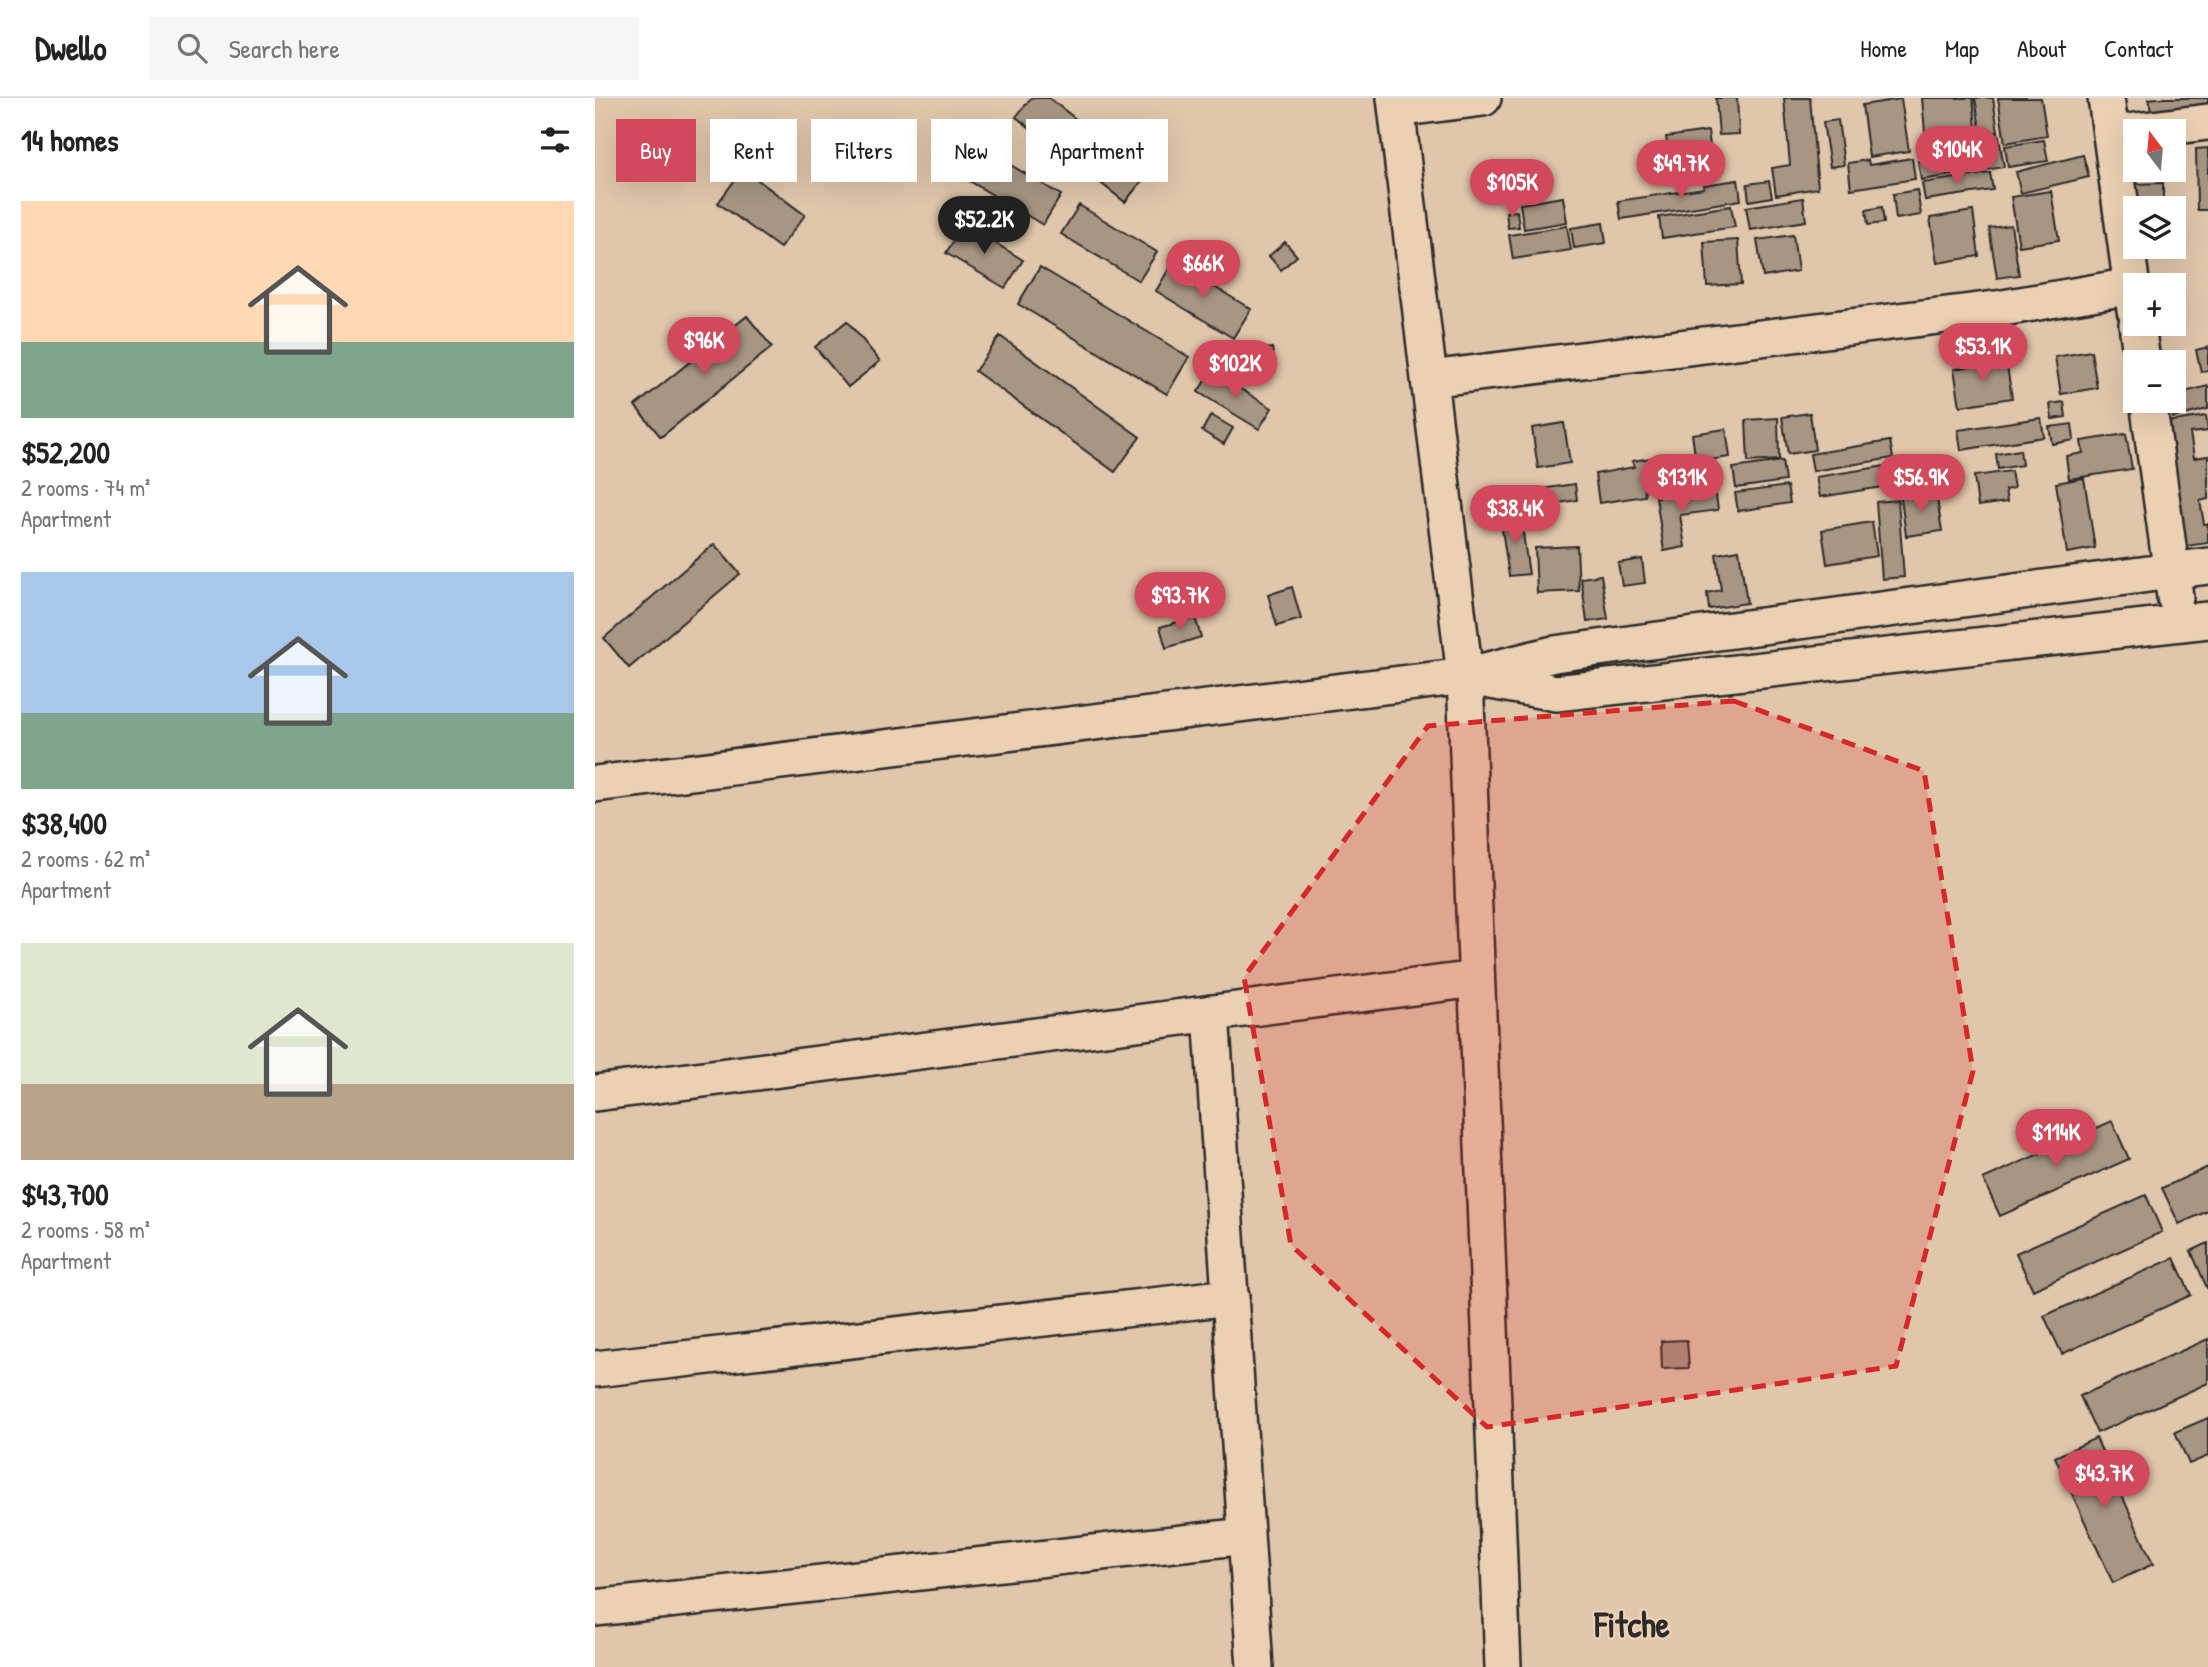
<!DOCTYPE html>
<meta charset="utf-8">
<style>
:root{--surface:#fff;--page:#f6f6f6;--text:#222;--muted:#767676;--line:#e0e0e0;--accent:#d1495b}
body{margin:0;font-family:"Patrick Hand",sans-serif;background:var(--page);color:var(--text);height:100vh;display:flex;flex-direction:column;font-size:26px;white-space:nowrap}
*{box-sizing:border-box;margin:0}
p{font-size:23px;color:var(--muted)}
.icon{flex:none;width:38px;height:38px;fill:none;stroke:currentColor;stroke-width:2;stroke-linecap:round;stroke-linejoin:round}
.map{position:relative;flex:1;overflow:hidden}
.drawer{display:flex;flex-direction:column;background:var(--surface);width:595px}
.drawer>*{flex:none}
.banner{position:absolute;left:21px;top:21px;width:665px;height:63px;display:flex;gap:14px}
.needle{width:46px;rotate:344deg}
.controls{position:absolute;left:1528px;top:21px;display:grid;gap:14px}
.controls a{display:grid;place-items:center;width:63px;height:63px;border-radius:0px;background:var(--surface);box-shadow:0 7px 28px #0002;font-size:35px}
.price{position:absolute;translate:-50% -60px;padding:0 16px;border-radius:24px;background:var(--accent);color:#fff;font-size:23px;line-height:46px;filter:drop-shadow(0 2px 4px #0008)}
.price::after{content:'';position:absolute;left:50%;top:42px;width:21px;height:16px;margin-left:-10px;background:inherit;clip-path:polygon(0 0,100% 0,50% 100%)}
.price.selected{background:#222;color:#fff}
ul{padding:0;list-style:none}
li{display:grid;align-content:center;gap:14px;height:371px;padding:0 21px}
li span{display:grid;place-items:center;height:217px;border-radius:0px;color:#555}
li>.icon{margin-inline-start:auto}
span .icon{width:126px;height:126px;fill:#fffc;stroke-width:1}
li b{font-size:30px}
h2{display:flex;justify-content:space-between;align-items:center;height:84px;padding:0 21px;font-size:30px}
.tag{padding:0 24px;border-radius:0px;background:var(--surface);box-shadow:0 7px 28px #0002;font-size:24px;line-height:63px}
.tag.selected{background:var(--accent);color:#fff}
header{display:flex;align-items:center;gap:42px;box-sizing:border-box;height:98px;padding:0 35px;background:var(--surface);border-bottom:2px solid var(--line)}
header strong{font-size:33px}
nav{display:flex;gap:38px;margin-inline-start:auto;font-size:24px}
.search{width:490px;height:63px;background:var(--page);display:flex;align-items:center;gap:18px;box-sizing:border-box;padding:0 24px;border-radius:0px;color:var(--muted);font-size:26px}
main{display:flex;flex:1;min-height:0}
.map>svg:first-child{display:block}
.building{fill:#a89683;stroke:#2b2b2b;stroke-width:2}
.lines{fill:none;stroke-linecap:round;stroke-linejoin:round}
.minor-casing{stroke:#2b2b2b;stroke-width:40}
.minor{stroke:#ecd0b3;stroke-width:35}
.marked{fill:#d62828;fill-opacity:0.2;stroke:#d62828;stroke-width:5;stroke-dasharray:14 9;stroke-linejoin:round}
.labels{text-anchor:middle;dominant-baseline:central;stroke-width:5;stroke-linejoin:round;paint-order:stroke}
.town-label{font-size:35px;font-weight:bold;fill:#2b2b2b;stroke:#ecd0b3}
</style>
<header>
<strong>Dwello</strong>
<div class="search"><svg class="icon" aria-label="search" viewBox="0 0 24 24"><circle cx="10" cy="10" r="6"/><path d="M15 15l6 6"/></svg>Search here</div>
<nav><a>Home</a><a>Map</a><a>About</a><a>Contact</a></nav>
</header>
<main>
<section class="drawer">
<h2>14 homes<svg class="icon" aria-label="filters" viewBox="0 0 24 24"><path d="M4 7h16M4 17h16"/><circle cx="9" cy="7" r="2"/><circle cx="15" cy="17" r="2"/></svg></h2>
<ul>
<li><span style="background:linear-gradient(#ffd9b3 65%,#7fa58c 0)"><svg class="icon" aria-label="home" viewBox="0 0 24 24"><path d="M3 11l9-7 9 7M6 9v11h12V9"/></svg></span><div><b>$52,200</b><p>2 rooms · 74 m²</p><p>Apartment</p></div></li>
<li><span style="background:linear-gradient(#a9c7e8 65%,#7fa58c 0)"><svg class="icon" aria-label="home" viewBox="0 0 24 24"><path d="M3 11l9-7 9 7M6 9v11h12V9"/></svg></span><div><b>$38,400</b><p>2 rooms · 62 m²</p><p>Apartment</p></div></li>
<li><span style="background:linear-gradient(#dfe7d0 65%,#b9a48a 0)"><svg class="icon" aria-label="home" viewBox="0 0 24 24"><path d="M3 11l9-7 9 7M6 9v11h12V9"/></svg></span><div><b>$43,700</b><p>2 rooms · 58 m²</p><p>Apartment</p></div></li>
</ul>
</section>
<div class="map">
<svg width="1613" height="1569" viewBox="0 0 1613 1569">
<rect width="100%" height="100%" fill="#e0c6ab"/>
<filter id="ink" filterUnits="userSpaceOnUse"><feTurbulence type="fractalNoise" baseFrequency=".0143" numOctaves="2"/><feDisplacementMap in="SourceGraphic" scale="14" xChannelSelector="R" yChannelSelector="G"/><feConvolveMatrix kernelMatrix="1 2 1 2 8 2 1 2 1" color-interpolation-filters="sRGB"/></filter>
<g filter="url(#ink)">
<path class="building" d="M436,0H454L552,77L530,104L421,19Z
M1121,0H1142L1144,36L1124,37Z
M1189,0H1215L1223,90L1181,97L1177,70L1195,67Z
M1327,0H1378L1381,29L1330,34Z
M1380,0H1398L1403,34L1386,37Z
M1403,0H1446L1452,38L1410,45Z
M1563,0H1613V11L1557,19L1554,1Z
M1306,1L1314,53L1274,59L1267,7Z
M1243,22L1249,67L1235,69L1228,24Z
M354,30L466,97L448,127L336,60Z
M1113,33L1117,63L1076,69L1071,39Z
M1403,34L1409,69L1326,82L1323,63L1388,53L1386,37Z
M1449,42L1453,63L1413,69L1410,48Z
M1613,50V112H1602L1601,51Z
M1488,57L1494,79L1426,95L1421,74Z
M1317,60L1320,81L1256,91L1253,65L1273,62L1274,67Z
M148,71L210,117L185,150L123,105Z
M1395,75L1398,92L1330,102L1327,85Z
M1143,82L1146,102L1026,121L1023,103L1109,90L1108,87Z
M1174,83L1177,99L1154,103L1152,86Z
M1568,85V110H1540L1539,86Z
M1322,92L1326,117L1301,121L1298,96Z
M1456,93L1464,142L1424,148L1416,99Z
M968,99L972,124L929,131L925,106Z
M1208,100L1211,123L1155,132L1151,109Z
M484,107L562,154L544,183L466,136Z
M1136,108L1140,129L1067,140L1064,119Z
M1287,109L1289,125L1273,127L1271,112Z
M922,113L924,129L913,130L911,114Z
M1378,113L1384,158L1342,165L1335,120Z
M1008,125L1011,145L979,150L976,130Z
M369,126L428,162L410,190L351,155Z
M1416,127L1424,177L1402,180L1394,130Z
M972,128L976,152L918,161L914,137Z
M1198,137L1203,173L1168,179L1162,142Z
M1143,142L1146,186L1112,188L1109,144Z
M690,144L702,158L686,172L674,158Z
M578,164L656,211L638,240L561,193Z
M445,169L594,259L572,296L423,206Z
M152,218L177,249L66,339L40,308Z
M252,223L285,263L253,289L220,249Z
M405,238L545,339L520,374L380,273Z
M1613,249V272L1606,274L1601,252Z
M677,250L680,266L662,269L659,253Z
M1496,253L1502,290L1466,296L1460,259Z
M1411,262L1417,300L1365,308L1359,271Z
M616,273L677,310L664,331L603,294Z
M1613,288V311L1578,320L1573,303H1578V297Z
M1469,304L1471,319L1457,321L1455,306Z
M1215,315L1220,352L1193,356L1187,319Z
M616,317L638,330L629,346L607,333Z
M1611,318L1613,333L1595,335L1599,360L1613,358V401L1605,403L1609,426H1613V445L1591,448L1572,324Z
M1183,320L1184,362L1153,364L1151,322Z
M1446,320L1449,339L1366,352L1363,332Z
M969,325L975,365L943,370L937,330Z
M1477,326L1479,342L1457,346L1454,329Z
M1131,331L1135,359L1101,364L1097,336Z
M1531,336L1537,371L1474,381L1471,358L1488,355L1486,343Z
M1295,343L1298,360L1218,373L1215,356Z
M1425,352L1427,367L1403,371L1401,356Z
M1057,360L1061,386L1049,388L1050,398L1004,405L1000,376L1039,369L1037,363Z
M1187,363L1190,383L1141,390L1138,370Z
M1331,366L1333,382L1317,384L1315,369Z
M1297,367L1300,387L1225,399L1221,379Z
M1119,370L1121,384L1107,387L1104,373Z
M1416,373L1419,390L1410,392L1412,404L1383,408L1379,378Z
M1489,380L1500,450L1472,455L1461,385Z
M980,386L982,402L941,409L939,392Z
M1192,388L1195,405L1143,413L1140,395Z
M1120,390L1123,412L1085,417L1090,449L1069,453L1061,399Z
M1341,394L1347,433L1311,438L1306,400Z
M1303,402L1309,479L1287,481L1281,404Z
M925,415L934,476L914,478L905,418Z
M1277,424L1282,458L1232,466L1227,432Z
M119,446L145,476L34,570L9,540Z
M982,448L984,493L942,495L940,450Z
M1144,452L1152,505L1114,511L1112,495L1126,492L1121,456Z
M1047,461L1050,485L1027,488L1023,465Z
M1006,477L1013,521L992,524L986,480Z
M697,489L706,521L682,528L673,497Z
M600,519L606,539L571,550L565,529Z
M1517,1023L1534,1061L1405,1118L1388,1081Z
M1613,1069V1113L1584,1126L1567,1090Z
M1551,1097L1567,1134L1438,1192L1421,1155Z
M1613,1145V1190H1612L1596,1153Z
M1579,1160L1596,1197L1467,1256L1449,1218Z
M1613,1241V1285L1502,1335L1485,1298Z
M1092,1242L1094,1270L1067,1271L1066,1243Z
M1613,1320V1358L1594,1366L1580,1334Z
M1501,1340L1558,1466L1518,1485L1460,1359Z"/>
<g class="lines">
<g class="minor-casing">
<path id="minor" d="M800,0L870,578L908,1569
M1511,0L1540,212
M802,11L888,0
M1516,36L1613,24
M1542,226L1547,264
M834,281L1408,210L1537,188
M1553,303L1580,499
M880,580L961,595L1613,522
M0,686L870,578L959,556L1613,468
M616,915L660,1569
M0,995L881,881
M0,1271L636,1199
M0,1510L651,1438"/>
</g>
<use href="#minor" class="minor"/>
</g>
</g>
<path class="marked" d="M1139,603L1329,673L1378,973L1301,1268L892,1329L696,1147L649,879L833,628Z"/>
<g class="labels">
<g class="town-label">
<text x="1037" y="1526">Fitche</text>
</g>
</g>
</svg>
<div class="controls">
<a><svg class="needle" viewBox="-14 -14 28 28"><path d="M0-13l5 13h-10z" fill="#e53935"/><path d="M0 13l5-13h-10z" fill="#767676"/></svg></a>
<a><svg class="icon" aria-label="layers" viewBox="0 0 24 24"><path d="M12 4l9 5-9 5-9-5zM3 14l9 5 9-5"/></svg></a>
<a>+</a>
<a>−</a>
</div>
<b class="price" style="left:1362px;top:88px">$104K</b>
<b class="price" style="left:1086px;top:102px">$49.7K</b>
<b class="price" style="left:917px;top:121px">$105K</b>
<b class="price selected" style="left:389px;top:158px">$52.2K</b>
<b class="price" style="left:608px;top:202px">$66K</b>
<b class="price" style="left:109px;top:279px">$96K</b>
<b class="price" style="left:1388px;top:285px">$53.1K</b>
<b class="price" style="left:640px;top:302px">$102K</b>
<b class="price" style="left:1087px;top:416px">$131K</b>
<b class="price" style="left:1326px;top:416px">$56.9K</b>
<b class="price" style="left:920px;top:447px">$38.4K</b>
<b class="price" style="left:585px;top:534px">$93.7K</b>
<b class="price" style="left:1461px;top:1071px">$114K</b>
<b class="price" style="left:1509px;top:1412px">$43.7K</b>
<div class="banner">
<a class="tag selected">Buy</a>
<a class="tag">Rent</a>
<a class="tag">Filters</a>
<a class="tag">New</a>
<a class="tag">Apartment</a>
</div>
</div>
</main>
